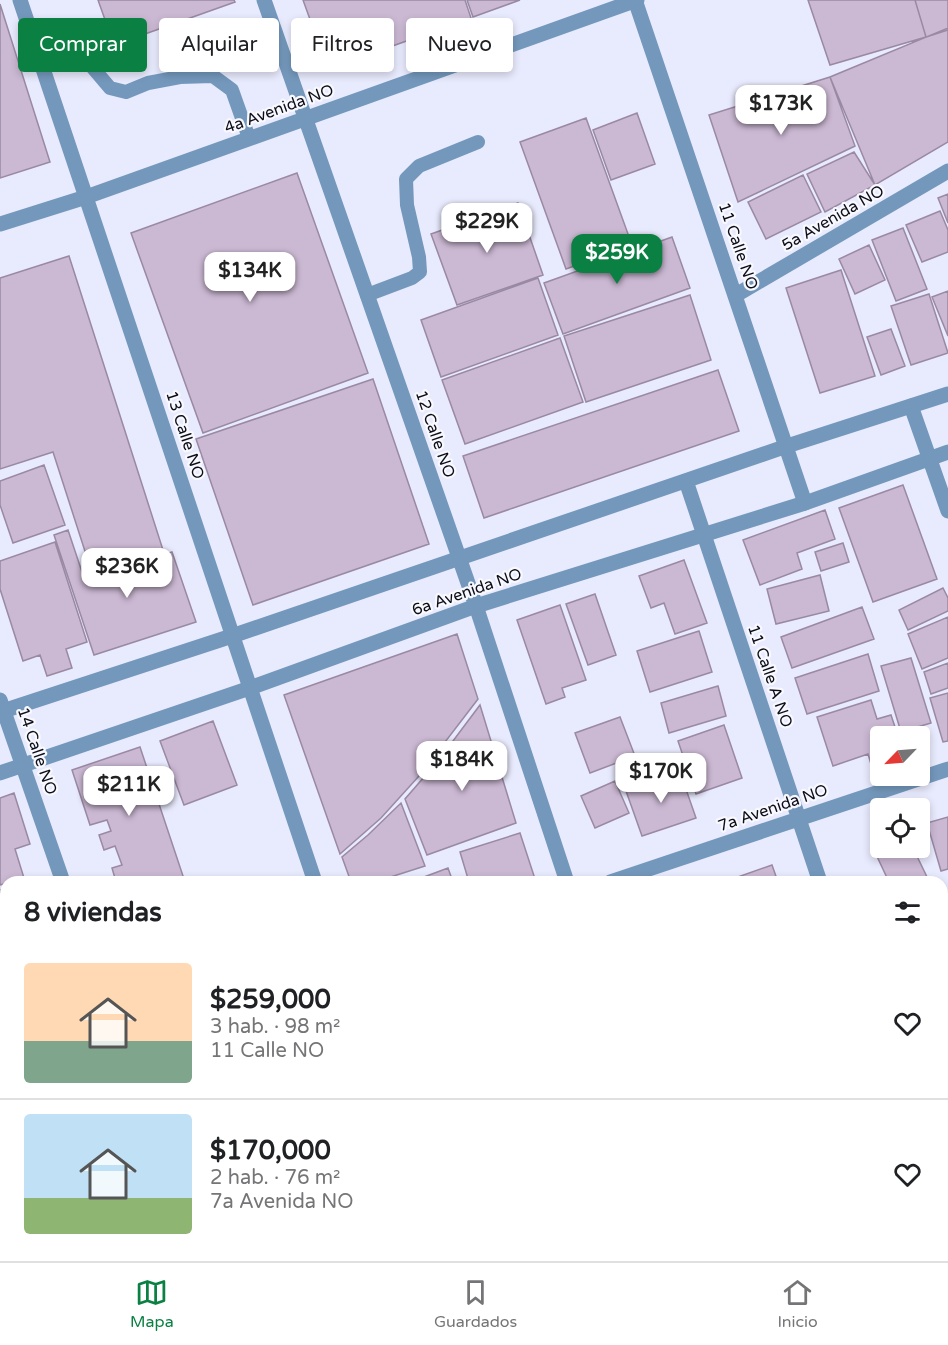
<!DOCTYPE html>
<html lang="es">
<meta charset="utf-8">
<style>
:root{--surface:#fff;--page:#f6f6f6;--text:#202124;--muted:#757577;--line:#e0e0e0;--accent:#0b8043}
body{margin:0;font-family:"Varela Round",sans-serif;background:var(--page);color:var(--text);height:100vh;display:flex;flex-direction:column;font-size:22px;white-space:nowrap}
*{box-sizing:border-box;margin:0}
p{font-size:20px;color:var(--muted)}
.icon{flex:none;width:33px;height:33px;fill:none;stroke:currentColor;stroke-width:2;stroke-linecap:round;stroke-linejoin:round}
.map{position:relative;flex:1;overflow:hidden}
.details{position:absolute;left:0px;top:876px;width:948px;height:386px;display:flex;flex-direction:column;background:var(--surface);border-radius:18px 18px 0 0;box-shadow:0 3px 9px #0003}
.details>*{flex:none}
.guide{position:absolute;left:18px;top:18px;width:600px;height:54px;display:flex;gap:12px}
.needle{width:39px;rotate:245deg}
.controls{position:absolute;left:870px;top:726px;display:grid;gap:12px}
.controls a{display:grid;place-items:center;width:60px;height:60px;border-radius:6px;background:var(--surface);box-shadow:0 3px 9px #0003;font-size:30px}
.price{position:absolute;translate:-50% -51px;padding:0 14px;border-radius:12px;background:#fff;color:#222;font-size:20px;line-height:39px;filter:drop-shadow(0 2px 3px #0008)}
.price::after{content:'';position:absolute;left:50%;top:36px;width:18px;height:14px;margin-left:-9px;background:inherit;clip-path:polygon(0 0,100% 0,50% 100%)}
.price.selected{background:var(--accent);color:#fff}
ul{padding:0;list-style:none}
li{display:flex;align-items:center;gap:18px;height:150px;padding:0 24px}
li+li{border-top:2px solid var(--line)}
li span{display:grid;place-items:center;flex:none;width:168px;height:120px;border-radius:6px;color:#555}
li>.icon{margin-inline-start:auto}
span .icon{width:72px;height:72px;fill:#fffc;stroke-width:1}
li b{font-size:26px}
h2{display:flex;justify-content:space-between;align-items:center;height:72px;padding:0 24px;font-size:26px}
.tag{padding:0 21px;border-radius:6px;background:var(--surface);box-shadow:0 3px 9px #0003;font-size:21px;line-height:54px}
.tag.selected{background:var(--accent);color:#fff}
.tab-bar{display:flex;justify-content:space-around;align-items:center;height:84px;border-top:2px solid var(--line);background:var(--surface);font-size:16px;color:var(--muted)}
.tab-bar a{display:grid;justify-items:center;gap:3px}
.tab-bar .selected{color:var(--accent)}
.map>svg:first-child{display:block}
.building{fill:#cbb8d3;stroke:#9a89a3;stroke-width:1.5}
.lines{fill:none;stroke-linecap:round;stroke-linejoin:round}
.service{stroke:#7498bc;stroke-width:14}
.minor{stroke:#7498bc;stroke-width:15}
.tertiary{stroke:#7498bc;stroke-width:15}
.labels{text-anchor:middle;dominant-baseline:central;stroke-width:4.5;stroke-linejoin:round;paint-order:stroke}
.street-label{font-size:16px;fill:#0d0d18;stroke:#f8f8ff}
</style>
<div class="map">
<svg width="948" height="1261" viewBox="0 0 948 1261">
<rect width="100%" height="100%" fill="#e8eafd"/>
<path class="building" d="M98,0H234L235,2L114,45Z
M303,0H465L471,18L328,69Z
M467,0H520L473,17Z
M808,0H915L926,37L830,65Z
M915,0H948V30L926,37Z
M0,4L50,162L0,178Z
M948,28V142L875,185L830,77Z
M830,77L855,146L738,202L709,115Z
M637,113L655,164L611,180L593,130Z
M586,118L632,245L566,269L520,142Z
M854,152L875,185L825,212L807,174Z
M297,173L368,373L203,433L131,233Z
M803,175L821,212L766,239L748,202Z
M948,194V223L938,198Z
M518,203L543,275L457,305L431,234Z
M940,211L948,230V252L922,262L906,225Z
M903,228L927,289L896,301L872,240Z
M672,237L690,288L563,334L544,283Z
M869,245L885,280L855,294L839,259Z
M69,256L163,550L92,573L53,452L0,469V278Z
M841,270L875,376L820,393L786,288Z
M538,278L558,335L441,377L421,320Z
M948,291V336L932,297Z
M929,294L948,353L911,365L891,306Z
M690,295L711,360L586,402L564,336Z
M891,329L905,366L881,375L867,337Z
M560,338L583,402L465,444L442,380Z
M718,370L739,431L484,518L463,456Z
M373,379L429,544L253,605L196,439Z
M44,465L65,525L13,543L0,505V481Z
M903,485L937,579L873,602L839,508Z
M825,510L835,539L797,553L802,569L760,585L743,540Z
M68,530L85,581L172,552L196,622L94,655L54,535Z
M55,542L87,642L66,649L72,668L47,676L40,655L23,661L0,589V561Z
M843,543L849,562L821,571L815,552Z
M684,560L707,623L675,634L664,603L651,608L639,576Z
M820,575L829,611L776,624L767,589Z
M943,588L948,598V611L908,630L899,610Z
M595,594L616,655L588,665L566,604Z
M560,605L586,680L562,688L565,697L546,704L517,620Z
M862,607L874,639L792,668L781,637Z
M948,617V658L922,669L908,634Z
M699,631L712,672L650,692L637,651Z
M457,634L478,699L419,776L381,818L340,854L284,695Z
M868,654L879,691L807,714L795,678Z
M911,658L931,723L901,732L881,666Z
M948,663V688L931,694L924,672Z
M718,686L726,716L669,733L661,703Z
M948,693V741L943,742L930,698Z
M871,700L877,719L891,715L898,736H880V761L871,764L868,754L833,766L817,717Z
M480,705L516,823L427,855L405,799L438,761Z
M620,717L635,756L590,773L575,733Z
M213,721L237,785L184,805L160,741Z
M724,725L742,778L696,794L678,741Z
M140,747L185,882H127L126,880L116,882L112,868L122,865L115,846L104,850L99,835L111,831L107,820L90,825L72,770Z
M680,772L696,818L642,836L626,791Z
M615,781L629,813L595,828L581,796Z
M14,793L30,844L15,849L24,878L0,885V798Z
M401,803L425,866L375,882H351L342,857L368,835Z
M948,817V869L941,871L927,823Z
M520,833L536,882H469L460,852Z
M880,847L913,848L927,877L918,882H889L874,850Z
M772,865L778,882H736L735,878Z
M448,868L453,882H417L416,880Z
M6,888V920L0,922V890Z
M6,925V949L0,950V926Z
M948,932V1026L942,1028V934Z
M948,1101V1149L942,1133V1103Z
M6,1137V1256H73L75,1261H0V1139Z
M136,1256H154L156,1261H120Z
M226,1256H307L309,1260L228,1261Z
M489,1256H529L531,1261H480L479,1259Z
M536,1256H591L593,1261H538Z
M598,1256H649L632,1261H600Z
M727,1256H777L780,1261H730Z
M795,1256H840L841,1259L798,1261Z"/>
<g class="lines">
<path class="service" d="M41,63L73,53L82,55L110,88L126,92L148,83L180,77L213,76L232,90L249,138
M367,295L412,278L420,272L419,257L407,205L406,179L419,166L478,142"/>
<path class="minor" d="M20,0L315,882
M264,0L476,606L567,882
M635,0L805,503
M0,224L86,197L637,0
M736,295L948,171
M911,406L948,511
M686,481L820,882
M0,700L63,882
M610,882L948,769
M942,1072L948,1070
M0,1090L6,1088
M942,1247L946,1261
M190,1256L192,1261
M440,1256L442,1261
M689,1256L691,1261
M396,1261L411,1256"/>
<path class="tertiary" d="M0,712L232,636L787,446L948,394
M0,773L250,688L476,606L805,503L948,452"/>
</g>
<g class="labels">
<g class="street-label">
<text transform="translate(279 109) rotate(-20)">4a Avenida NO</text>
<text transform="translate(833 218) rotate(-30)">5a Avenida NO</text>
<text transform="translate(738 246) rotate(71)">11 Calle NO</text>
<text transform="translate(435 434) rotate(71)">12 Calle NO</text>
<text transform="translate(185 435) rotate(72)">13 Calle NO</text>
<text transform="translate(467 592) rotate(-19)">6a Avenida NO</text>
<text transform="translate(770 676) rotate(71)">11 Calle A NO</text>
<text transform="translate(37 751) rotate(71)">14 Calle NO</text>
<text transform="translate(773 808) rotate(-19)">7a Avenida NO</text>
</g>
</g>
</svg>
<div class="controls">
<a><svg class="needle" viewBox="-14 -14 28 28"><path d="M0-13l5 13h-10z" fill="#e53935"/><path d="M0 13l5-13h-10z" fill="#757577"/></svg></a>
<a><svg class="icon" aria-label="locate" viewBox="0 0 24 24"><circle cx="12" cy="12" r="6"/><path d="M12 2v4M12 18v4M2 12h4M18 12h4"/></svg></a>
</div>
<b class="price" style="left:781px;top:136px">$173K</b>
<b class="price" style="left:487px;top:254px">$229K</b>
<b class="price selected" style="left:617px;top:285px">$259K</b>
<b class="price" style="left:250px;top:303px">$134K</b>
<b class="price" style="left:127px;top:599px">$236K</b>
<b class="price" style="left:462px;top:792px">$184K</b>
<b class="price" style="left:661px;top:804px">$170K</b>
<b class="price" style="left:129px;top:817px">$211K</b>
<div class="guide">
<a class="tag selected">Comprar</a>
<a class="tag">Alquilar</a>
<a class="tag">Filtros</a>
<a class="tag">Nuevo</a>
</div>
<section class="details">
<h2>8 viviendas<svg class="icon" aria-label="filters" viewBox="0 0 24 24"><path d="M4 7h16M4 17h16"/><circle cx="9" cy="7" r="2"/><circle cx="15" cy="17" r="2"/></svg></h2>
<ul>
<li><span style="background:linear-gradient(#ffd9b3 65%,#7fa58c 0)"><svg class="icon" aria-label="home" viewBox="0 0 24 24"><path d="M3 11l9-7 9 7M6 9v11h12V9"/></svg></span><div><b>$259,000</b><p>3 hab. · 98 m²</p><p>11 Calle NO</p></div><svg class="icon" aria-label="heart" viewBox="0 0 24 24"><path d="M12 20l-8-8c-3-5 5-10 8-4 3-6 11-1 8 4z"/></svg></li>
<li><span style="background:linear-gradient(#bfe0f5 70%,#8fb573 0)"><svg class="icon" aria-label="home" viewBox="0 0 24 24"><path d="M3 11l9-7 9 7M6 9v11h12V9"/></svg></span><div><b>$170,000</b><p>2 hab. · 76 m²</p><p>7a Avenida NO</p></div><svg class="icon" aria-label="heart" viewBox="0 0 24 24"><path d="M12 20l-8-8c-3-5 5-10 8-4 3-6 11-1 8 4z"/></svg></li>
</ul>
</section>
</div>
<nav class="tab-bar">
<a class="selected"><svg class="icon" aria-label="map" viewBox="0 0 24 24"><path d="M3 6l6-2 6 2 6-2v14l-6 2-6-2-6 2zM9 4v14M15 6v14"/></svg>Mapa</a>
<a><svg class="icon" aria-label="saved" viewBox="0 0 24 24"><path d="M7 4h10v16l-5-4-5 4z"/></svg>Guardados</a>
<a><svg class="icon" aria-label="home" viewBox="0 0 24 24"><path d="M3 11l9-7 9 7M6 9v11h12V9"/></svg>Inicio</a>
</nav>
